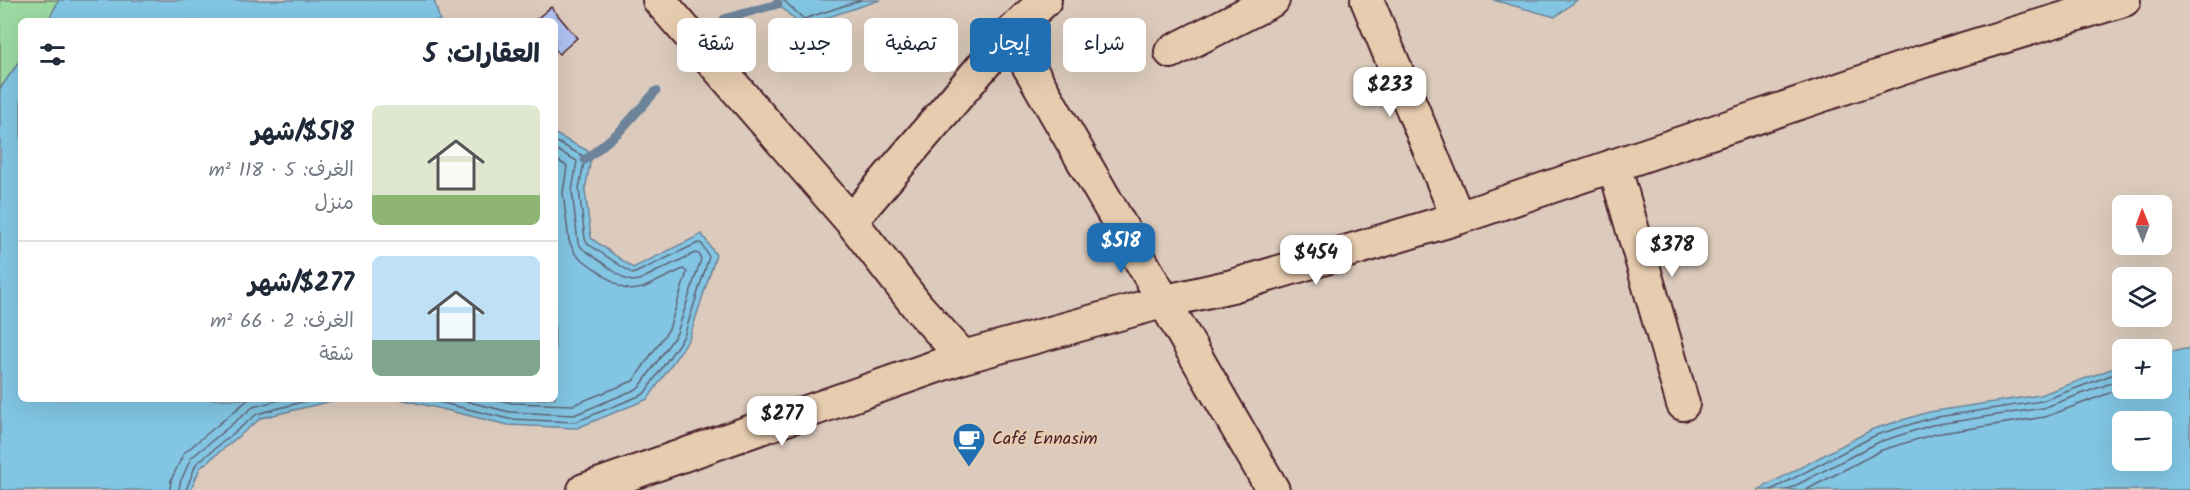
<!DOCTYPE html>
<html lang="ar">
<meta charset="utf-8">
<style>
:root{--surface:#fff;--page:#f2f2f3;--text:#1f2937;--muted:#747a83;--line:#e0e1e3;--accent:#1f6fb2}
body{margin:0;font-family:Kalam,"Playpen Sans Arabic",sans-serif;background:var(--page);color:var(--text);direction:rtl;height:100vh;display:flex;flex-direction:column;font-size:22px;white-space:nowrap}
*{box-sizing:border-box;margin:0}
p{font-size:20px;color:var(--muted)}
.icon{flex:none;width:33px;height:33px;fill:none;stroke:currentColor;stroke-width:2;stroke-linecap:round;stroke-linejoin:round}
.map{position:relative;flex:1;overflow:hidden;direction:ltr}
.panel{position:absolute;left:18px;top:18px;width:540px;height:384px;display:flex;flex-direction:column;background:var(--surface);border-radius:9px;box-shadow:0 6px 24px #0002;direction:rtl}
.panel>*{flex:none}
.hud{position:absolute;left:576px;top:18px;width:570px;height:54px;direction:rtl;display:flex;gap:12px}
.needle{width:39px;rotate:359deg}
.tools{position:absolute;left:2112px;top:195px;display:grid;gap:12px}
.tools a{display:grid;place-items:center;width:60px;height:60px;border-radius:9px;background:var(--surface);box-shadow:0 6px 24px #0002;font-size:30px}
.price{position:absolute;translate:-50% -51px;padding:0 14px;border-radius:12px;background:#fff;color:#222;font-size:20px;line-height:39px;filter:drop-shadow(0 2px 3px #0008)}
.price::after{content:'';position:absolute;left:50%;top:36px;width:18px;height:14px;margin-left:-9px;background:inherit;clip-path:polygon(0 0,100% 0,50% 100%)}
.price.selected{background:var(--accent);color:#fff}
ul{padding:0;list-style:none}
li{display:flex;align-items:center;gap:18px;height:150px;padding:0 18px}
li+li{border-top:2px solid var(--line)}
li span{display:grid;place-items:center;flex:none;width:168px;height:120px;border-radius:9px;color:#555}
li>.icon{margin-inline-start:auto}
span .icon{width:72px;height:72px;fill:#fffc;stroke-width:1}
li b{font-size:26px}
h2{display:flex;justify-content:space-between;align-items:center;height:72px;padding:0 18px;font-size:26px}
.pill{padding:0 21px;border-radius:9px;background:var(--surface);box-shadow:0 6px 24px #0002;font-size:21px;line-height:54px}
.pill.selected{background:var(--accent);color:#fff}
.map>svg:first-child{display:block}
.green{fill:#9bdaa2;stroke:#727c66;stroke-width:1.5}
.water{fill:#82c6e3;stroke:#6c8399;stroke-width:1.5;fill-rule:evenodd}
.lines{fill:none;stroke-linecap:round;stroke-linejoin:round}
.shore{stroke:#606275;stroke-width:1.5}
.stream{stroke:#6c8399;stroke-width:9}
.building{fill:#afc3f2;stroke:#4a1f2b;stroke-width:1.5}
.minor-casing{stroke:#4a1f2b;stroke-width:36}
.minor{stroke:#e7cdaf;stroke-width:32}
.labels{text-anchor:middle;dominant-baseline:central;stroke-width:4.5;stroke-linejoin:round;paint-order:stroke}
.poi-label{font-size:18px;fill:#4a1f2b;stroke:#e7cdaf;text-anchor:start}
</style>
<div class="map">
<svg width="2190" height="490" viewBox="0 0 2190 490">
<rect width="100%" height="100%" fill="#dccbbc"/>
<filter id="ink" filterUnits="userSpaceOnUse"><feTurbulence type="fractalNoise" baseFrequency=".0167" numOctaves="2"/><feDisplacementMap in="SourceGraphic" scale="12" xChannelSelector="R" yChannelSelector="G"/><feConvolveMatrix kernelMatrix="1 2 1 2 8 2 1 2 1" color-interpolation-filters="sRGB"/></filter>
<g filter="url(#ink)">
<path class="green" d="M0,0H59L48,21H21V59L0,89Z"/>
<path class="water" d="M59,0H434L440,21H48Z
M774,0H880L801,26Z
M1493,0H1577L1555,17Z
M21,59V399H340L261,418L200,468L191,490H0V89Z
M555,134L592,153L585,190L591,238L633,268L702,234L716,255L689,339L648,399L577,428L508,425L400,399H555Z
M2190,348V490H1758L1873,429L1929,412L2040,395L2122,365V388H2162V354ZM2122,422H2162V460H2122Z"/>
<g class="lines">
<path class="shore" d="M783,0L804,19L861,0
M426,399L509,419L575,422L644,394L684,336L709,257L702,244L698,243L633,274L588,244L585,239L579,189L585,157L555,141
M457,399L510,412L574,415L639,388L677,333L701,259L699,254L695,253L639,280L632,281L625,279L583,249L578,243L572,191L577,161L555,149
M495,399L512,403L573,405L633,381L669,329L687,272L683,269L643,288L631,290L620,287L576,255L569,241L563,193L567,166L555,159
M170,490L171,480L184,453L249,399
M179,490L180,483L191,458L253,407L283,399
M186,490L196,464L257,414L314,399
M1771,490L1876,435L1931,418L2042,401L2122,371
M1787,490L1879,442L1932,425L2043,408L2122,379
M1806,490L1882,450L1935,434L2045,417L2123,388"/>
<path class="stream" d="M724,19L778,4
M585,160L620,131L656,91"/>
</g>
<path class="building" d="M551,7L577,38L559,54L555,49V21H534Z"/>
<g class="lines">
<g class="minor-casing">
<path id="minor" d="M659,0L851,221L918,307L963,357L1166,301L1232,286L1458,218L1924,61L2124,0
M1367,0L1458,218
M1010,34L1273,490
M1171,52L1273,0
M1614,165L1683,404
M851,221L1010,34L1045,0
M584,490L963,357"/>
</g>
<use href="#minor" class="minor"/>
</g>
</g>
<defs>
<g id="cafe-pin" transform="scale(1.725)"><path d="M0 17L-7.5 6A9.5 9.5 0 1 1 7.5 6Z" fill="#1f6fb2" stroke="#e7cdaf"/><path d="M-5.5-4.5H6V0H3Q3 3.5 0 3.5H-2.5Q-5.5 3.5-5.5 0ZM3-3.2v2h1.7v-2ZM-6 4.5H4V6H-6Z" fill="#fff"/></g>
</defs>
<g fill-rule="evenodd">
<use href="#cafe-pin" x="969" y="439"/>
</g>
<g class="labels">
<g class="poi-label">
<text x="992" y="439">Café Ennasim</text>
</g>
</g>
</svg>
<div class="tools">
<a><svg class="needle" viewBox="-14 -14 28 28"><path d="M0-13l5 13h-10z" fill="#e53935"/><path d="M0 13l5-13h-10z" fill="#747a83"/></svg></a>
<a><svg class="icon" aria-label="layers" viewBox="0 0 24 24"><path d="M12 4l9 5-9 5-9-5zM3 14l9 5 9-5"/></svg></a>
<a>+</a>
<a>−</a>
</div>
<b class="price" style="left:1390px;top:118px">$233</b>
<b class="price selected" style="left:1121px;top:274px">$518</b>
<b class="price" style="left:1672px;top:278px">$378</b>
<b class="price" style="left:1316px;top:286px">$454</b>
<b class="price" style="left:782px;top:447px">$277</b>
<div class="hud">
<a class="pill">شراء</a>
<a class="pill selected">إيجار</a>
<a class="pill">تصفية</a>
<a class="pill">جديد</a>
<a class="pill">شقة</a>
</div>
<section class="panel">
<h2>العقارات: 5<svg class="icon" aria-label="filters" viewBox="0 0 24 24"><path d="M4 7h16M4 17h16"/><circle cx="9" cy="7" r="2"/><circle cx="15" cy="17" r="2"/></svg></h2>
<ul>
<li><span style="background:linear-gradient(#dfe7d0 75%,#8fb573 0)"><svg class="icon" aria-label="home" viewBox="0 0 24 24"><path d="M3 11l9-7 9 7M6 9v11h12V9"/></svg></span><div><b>$518/شهر</b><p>الغرف: 5 · 118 m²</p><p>منزل</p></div></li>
<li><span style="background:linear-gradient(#bfe0f5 70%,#7fa58c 0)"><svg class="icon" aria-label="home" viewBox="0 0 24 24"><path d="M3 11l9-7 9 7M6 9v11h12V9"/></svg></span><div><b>$277/شهر</b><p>الغرف: 2 · 66 m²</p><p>شقة</p></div></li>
</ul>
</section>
</div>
